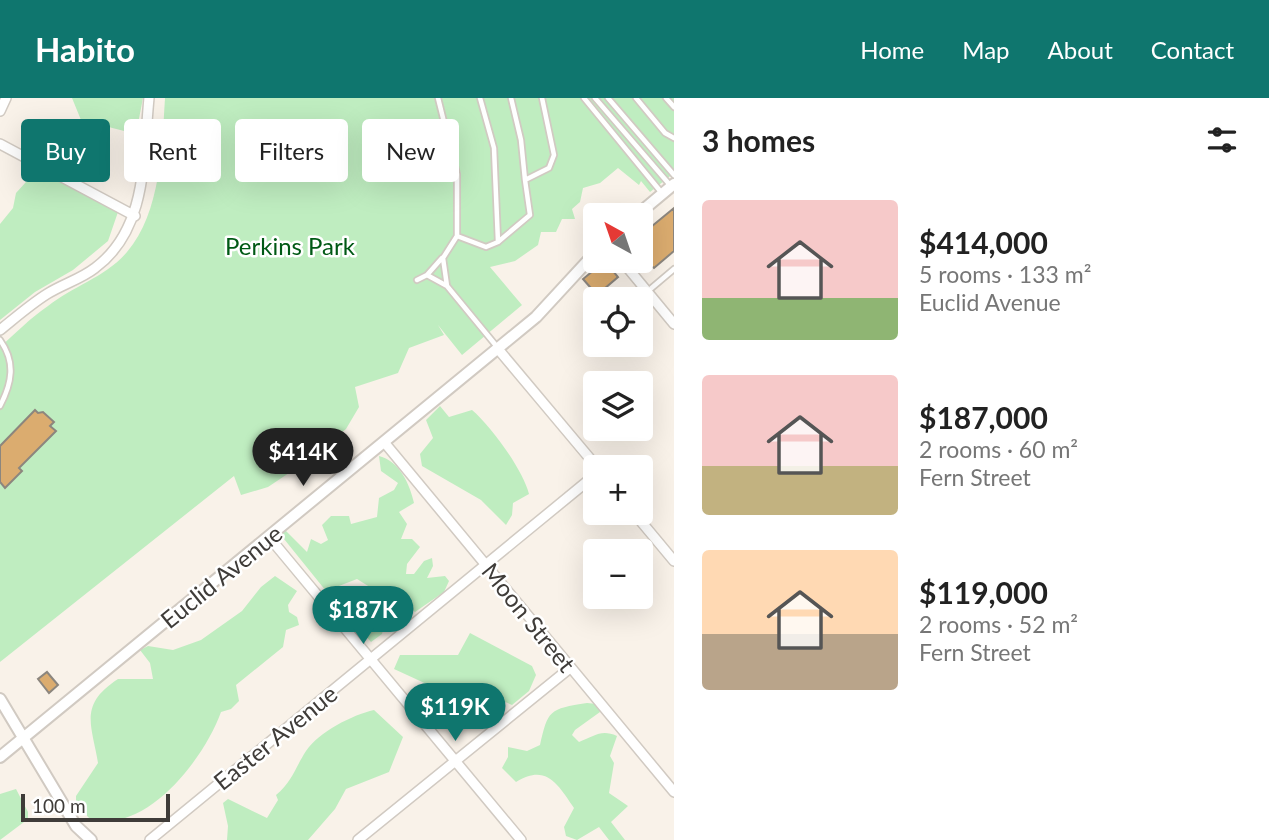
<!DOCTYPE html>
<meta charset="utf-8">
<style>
:root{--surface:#fff;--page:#f6f6f6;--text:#222;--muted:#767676;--accent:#0f766e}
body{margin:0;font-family:Lato,sans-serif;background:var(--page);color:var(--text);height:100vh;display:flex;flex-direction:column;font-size:26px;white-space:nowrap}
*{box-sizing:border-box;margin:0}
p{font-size:23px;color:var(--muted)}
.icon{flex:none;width:38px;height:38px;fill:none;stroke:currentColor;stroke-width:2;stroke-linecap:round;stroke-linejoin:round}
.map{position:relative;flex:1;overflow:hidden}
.drawer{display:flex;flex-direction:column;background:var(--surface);width:595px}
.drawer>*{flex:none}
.banner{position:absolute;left:21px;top:21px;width:548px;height:63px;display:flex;gap:14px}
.needle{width:46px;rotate:320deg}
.buttons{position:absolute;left:583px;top:105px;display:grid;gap:14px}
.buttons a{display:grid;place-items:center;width:70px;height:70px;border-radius:7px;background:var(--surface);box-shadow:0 7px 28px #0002;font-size:35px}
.scale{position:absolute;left:21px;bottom:18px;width:149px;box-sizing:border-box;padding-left:7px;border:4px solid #3f3c39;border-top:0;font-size:19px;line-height:24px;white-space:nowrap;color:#3f3c39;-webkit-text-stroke:5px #fff;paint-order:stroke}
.price{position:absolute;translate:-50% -60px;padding:0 16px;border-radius:24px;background:var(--accent);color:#fff;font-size:23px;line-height:46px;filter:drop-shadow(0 2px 4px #0008)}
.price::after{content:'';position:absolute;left:50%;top:42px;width:21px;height:16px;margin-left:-10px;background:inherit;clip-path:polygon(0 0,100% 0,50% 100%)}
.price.current{background:#222;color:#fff}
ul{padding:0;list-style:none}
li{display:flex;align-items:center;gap:21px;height:175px;padding:0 28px}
li span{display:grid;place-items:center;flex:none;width:196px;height:140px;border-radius:7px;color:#555}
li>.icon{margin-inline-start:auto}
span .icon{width:84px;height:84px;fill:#fffc;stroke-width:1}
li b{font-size:30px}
h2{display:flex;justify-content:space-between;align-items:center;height:84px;padding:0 28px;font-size:30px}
.chip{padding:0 24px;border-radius:7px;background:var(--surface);box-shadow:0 7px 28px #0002;font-size:24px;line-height:63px}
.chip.current{background:var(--accent);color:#fff}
header{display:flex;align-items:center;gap:42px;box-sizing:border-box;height:98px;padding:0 35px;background:var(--accent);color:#fff}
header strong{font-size:33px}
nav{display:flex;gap:38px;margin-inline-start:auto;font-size:24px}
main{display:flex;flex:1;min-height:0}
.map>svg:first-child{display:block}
.green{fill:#bfedc0}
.building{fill:#dbac6f;stroke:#8c867e;stroke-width:2}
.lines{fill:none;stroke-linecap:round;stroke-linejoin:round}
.service-casing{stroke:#d1cac2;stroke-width:8}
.minor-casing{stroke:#d1cac2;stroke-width:12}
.tertiary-casing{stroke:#d1cac2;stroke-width:14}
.service{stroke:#fff;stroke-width:4.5}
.minor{stroke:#fff;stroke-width:9}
.tertiary{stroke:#fff;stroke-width:10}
.labels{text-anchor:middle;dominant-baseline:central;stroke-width:5;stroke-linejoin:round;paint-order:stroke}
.park-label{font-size:24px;fill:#005915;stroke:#fff}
.street-label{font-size:24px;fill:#3f3c39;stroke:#fff}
</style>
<header>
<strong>Habito</strong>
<nav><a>Home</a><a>Map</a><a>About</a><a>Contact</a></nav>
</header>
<main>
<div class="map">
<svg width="674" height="742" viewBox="0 0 674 742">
<rect width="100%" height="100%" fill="#f9f2e9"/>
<path class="green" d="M72,0H143L136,36L81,22Z
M165,0H674V75L650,94L641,83L639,87L618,70L600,85L583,90L580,104L572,111L575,121H562L556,134H541L538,147L515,163L490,169L522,207L462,257L438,227L444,237L409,250L398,275L355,289L359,309L346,331L292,373L268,389L241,397L234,378L0,564V249C15,236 30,220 48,208C73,188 106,179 127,154C161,114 162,49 165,0Z
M46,77L64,83L118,114L108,143L73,172L35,194L0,222V126L13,110L16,95L26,84Z
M440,308L449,319L472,312C491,328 523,372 529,396L513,405L512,417L506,427L481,402L422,368L420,356L433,340L426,322Z
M379,358C400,363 410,387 414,405L399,414L407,426L401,441H412L420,449L407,466L406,476H414L424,463L432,460L433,468L427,480L445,478L449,483L444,494L415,514L409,509V498L403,495L395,500L393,508L410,517L409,522H389L385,525L382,536L371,544L363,535L377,520L380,510L370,496L373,491L357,481L326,493L280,436L285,432L307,454L311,441L321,446L328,442L322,427L331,418H349L351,426L377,419L379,400L394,392L398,385L381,373Z
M275,478L297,493L288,507L289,514L297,519L299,527L286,532L283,549L236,587L239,603L231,611L221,614C204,661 146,737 90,721L76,706V698L98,665C92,627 78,607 118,581H153L150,565L140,552L148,548L173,552L201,542L242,513L261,489Z
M470,535L532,568L536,577L529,593L512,607L503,603L444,594L394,571L400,557H458Z
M587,605L597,606L600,614L575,632L572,637L579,644C595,638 601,631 617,638L610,658L614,665L609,695L628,708L611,724L625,742H609L599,729L577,742L566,738L564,729L574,710C558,686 546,665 516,684L502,670L508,659V649L527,653L540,647C548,612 549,611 587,605Z
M374,612L403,639L389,674L346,691L335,711L308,742H227L228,728L223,705L228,701L267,720L278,702L276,697C292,684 295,670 306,653C319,634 352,617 374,612Z
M16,691L28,714V721L0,742V696Z"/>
<path class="building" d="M674,110V153L654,170L640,158V138Z
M605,163L618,179L597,197L583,181Z
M35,312L38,315L43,314L54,324L50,328L56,333L19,370L22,373L5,390L0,384V348Z
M47,574L58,587L49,595L38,581Z"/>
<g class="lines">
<g class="service-casing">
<path id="service" d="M438,0L457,76V138L486,149L498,144L530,117L525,82L549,70L554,57L542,0
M480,0L494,50L498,144
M511,0L521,42L525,82
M584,0L661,94
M595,0L670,87
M608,0L674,77
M636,0L665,35L674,40
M666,0L674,9
M457,138L443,160L447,188L498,250
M442,160L427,177L447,188
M417,182L427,177
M648,193L674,171
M0,242C16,264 12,285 0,308"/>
</g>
<g class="minor-casing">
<path id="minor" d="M0,13L6,0
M0,46L135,118
M622,163L674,226
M0,232C15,220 31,206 47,196C63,186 81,181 95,170C148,131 143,59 149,0
M498,251L597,369
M384,344L674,694
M634,415L674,463
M269,439L521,742
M150,742L595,377
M358,742L570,570"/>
</g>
<g class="tertiary-casing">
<path id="tertiary" d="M637,117L674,86
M0,601L76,728L91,742
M0,659L536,219L595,155"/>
</g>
<use href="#service" class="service"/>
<use href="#minor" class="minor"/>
<use href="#tertiary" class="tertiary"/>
</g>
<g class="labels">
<g class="park-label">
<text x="290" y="147">Perkins Park</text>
</g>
<g class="street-label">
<text transform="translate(221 478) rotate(-39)">Euclid Avenue</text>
<text transform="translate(529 519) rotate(51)">Moon Street</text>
<text transform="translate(275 639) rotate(-39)">Easter Avenue</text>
</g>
</g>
</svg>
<div class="buttons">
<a><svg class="needle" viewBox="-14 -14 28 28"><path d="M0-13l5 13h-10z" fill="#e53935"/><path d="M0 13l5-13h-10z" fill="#767676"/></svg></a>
<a><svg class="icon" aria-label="locate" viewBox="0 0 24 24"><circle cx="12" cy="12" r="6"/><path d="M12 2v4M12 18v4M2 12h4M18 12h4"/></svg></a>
<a><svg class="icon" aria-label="layers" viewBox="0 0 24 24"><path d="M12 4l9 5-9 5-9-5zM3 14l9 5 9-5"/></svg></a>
<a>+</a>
<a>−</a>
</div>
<div class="scale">100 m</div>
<b class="price current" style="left:303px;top:390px">$414K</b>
<b class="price" style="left:363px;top:548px">$187K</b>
<b class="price" style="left:455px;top:645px">$119K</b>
<div class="banner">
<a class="chip current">Buy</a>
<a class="chip">Rent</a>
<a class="chip">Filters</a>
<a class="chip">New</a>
</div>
</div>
<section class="drawer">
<h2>3 homes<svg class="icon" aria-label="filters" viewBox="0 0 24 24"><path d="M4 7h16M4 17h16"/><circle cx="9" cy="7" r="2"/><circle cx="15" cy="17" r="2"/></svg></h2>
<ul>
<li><span style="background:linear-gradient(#f6c9c9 70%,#8fb573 0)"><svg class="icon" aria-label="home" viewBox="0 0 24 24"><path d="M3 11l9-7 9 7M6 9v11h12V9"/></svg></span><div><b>$414,000</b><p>5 rooms · 133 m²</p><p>Euclid Avenue</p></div></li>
<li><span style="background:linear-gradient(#f6c9c9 65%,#c2b280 0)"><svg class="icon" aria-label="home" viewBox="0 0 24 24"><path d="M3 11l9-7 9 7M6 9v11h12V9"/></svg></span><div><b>$187,000</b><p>2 rooms · 60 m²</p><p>Fern Street</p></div></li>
<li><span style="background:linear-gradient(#ffd9b3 60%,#b9a48a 0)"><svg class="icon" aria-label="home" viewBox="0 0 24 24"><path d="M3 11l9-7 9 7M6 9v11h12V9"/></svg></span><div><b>$119,000</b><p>2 rooms · 52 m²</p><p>Fern Street</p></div></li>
</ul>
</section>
</main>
